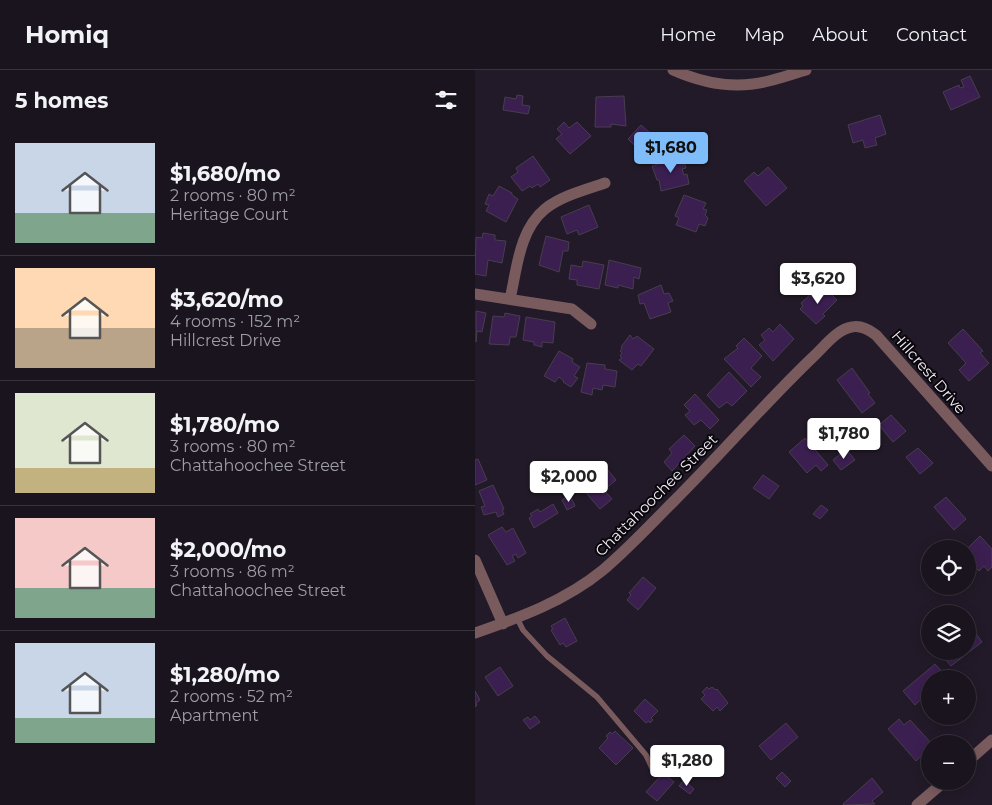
<!DOCTYPE html>
<meta charset="utf-8">
<style>
:root{--surface:#1a141e;--page:#27212b;--text:#f1f3f6;--muted:#9f9ea4;--line:#38333c;--accent:#7fbdfa}
body{margin:0;font-family:Montserrat,sans-serif;background:var(--page);color:var(--text);height:100vh;display:flex;flex-direction:column;font-size:19px;white-space:nowrap}
*{box-sizing:border-box;margin:0}
p{font-size:16px;color:var(--muted)}
.icon{flex:none;width:28px;height:28px;fill:none;stroke:currentColor;stroke-width:2;stroke-linecap:round;stroke-linejoin:round}
.map{position:relative;flex:1;overflow:hidden}
.details{display:flex;flex-direction:column;background:var(--surface);width:475px}
.details>*{flex:none}
.controls{position:absolute;left:446px;top:470px;display:grid;gap:10px}
.controls a{display:grid;place-items:center;width:55px;height:55px;border-radius:50%;background:var(--surface);box-shadow:0 2px 12px #0003,0 0 0 1px var(--line);font-size:25px}
.price{position:absolute;translate:-50% -42px;padding:0 11px;border-radius:5px;background:#fff;color:#222;font-size:16px;line-height:32px;filter:drop-shadow(0 1px 2px #0008)}
.price::after{content:'';position:absolute;left:50%;top:30px;width:15px;height:11px;margin-left:-8px;background:inherit;clip-path:polygon(0 0,100% 0,50% 100%)}
.price.active{background:var(--accent);color:#111}
ul{padding:0;list-style:none}
li{display:flex;align-items:center;gap:15px;height:125px;padding:0 15px}
li+li{border-top:1px solid var(--line)}
li span{display:grid;place-items:center;flex:none;width:140px;height:100px;border-radius:0px;color:#555}
li>.icon{margin-inline-start:auto}
span .icon{width:60px;height:60px;fill:#fffc;stroke-width:1}
li b{font-size:21px}
h2{display:flex;justify-content:space-between;align-items:center;height:60px;padding:0 15px;font-size:21px}
header{display:flex;align-items:center;gap:30px;box-sizing:border-box;height:70px;padding:0 25px;background:var(--surface);border-bottom:1px solid var(--line)}
header strong{font-size:24px}
nav{display:flex;gap:28px;margin-inline-start:auto;font-size:18px}
main{display:flex;flex:1;min-height:0}
.map>svg:first-child{display:block}
.building{fill:#3c1f51;stroke:#463e4d}
.lines{fill:none;stroke-linecap:round;stroke-linejoin:round}
.service{stroke:#7a5b5d;stroke-width:5.5}
.minor{stroke:#7a5b5d;stroke-width:11}
.labels{text-anchor:middle;dominant-baseline:central;stroke-width:4;stroke-linejoin:round;paint-order:stroke}
.street-label{font-size:15px;fill:#f2ecf6;stroke:#0a070c}
</style>
<header>
<strong>Homiq</strong>
<nav><a>Home</a><a>Map</a><a>About</a><a>Contact</a></nav>
</header>
<main>
<section class="details">
<h2>5 homes<svg class="icon" aria-label="filters" viewBox="0 0 24 24"><path d="M4 7h16M4 17h16"/><circle cx="9" cy="7" r="2"/><circle cx="15" cy="17" r="2"/></svg></h2>
<ul>
<li><span style="background:linear-gradient(#c9d6e8 70%,#7fa58c 0)"><svg class="icon" aria-label="home" viewBox="0 0 24 24"><path d="M3 11l9-7 9 7M6 9v11h12V9"/></svg></span><div><b>$1,680/mo</b><p>2 rooms · 80 m²</p><p>Heritage Court</p></div></li>
<li><span style="background:linear-gradient(#ffd9b3 60%,#b9a48a 0)"><svg class="icon" aria-label="home" viewBox="0 0 24 24"><path d="M3 11l9-7 9 7M6 9v11h12V9"/></svg></span><div><b>$3,620/mo</b><p>4 rooms · 152 m²</p><p>Hillcrest Drive</p></div></li>
<li><span style="background:linear-gradient(#dfe7d0 75%,#c2b280 0)"><svg class="icon" aria-label="home" viewBox="0 0 24 24"><path d="M3 11l9-7 9 7M6 9v11h12V9"/></svg></span><div><b>$1,780/mo</b><p>3 rooms · 80 m²</p><p>Chattahoochee Street</p></div></li>
<li><span style="background:linear-gradient(#f6c9c9 70%,#7fa58c 0)"><svg class="icon" aria-label="home" viewBox="0 0 24 24"><path d="M3 11l9-7 9 7M6 9v11h12V9"/></svg></span><div><b>$2,000/mo</b><p>3 rooms · 86 m²</p><p>Chattahoochee Street</p></div></li>
<li><span style="background:linear-gradient(#c9d6e8 75%,#7fa58c 0)"><svg class="icon" aria-label="home" viewBox="0 0 24 24"><path d="M3 11l9-7 9 7M6 9v11h12V9"/></svg></span><div><b>$1,280/mo</b><p>2 rooms · 52 m²</p><p>Apartment</p></div></li>
</ul>
</section>
<div class="map">
<svg width="517" height="735" viewBox="0 0 517 735">
<rect width="100%" height="100%" fill="#221a28"/>
<path class="building" d="M495,6L505,27L476,40L468,22L484,15L485,18L489,17L486,10Z
M42,25L48,26L47,35L55,36L53,44L28,40L30,27L41,29Z
M149,26L151,56L136,54V57H120L121,27Z
M405,45L411,64L400,68L402,75L390,78L388,70L378,73L373,55Z
M89,52L94,58L102,52L116,66L95,84L81,69L87,64L82,59Z
M166,55L184,71L169,85L153,69Z
M58,86L75,110L65,117L63,114L57,118L55,116L47,121L36,107L43,102L41,98Z
M207,86L211,98L207,99L209,105L212,104L214,114L186,121L184,110H182L177,96Z
M293,97L312,118L291,136L269,111L279,102L283,106Z
M24,116L37,123V125L43,129L31,152L11,141L14,135L10,134L14,124L18,126Z
M209,125L231,133L228,139L232,140L230,145L233,148L230,156L224,154L221,162L201,155L204,148L200,146Z
M114,135L123,157L104,165L102,160L92,164L86,147Z
M8,163L20,165V170L31,171L27,193L13,190L11,206L0,204L1,167L7,168Z
M71,166L94,172L93,181H88L84,202L64,195Z
M134,190L166,198L164,209L159,207L158,219L143,215V218L130,215Z
M108,191L129,195L124,219L102,215V210L94,209L96,195L107,197Z
M186,215L189,224L194,223L198,231L193,233L196,242L175,249L169,233L165,234L163,225Z
M348,216L362,230L348,244L350,246L341,254L325,239L328,236L326,233L337,223L339,225Z
M1,241L11,243L7,262L2,261L1,272Z
M30,243L45,246L41,267H35L34,275L14,274L18,246L29,247Z
M51,247L80,252L78,273L67,272V277L59,275V272L48,270Z
M305,254L319,269L298,291L284,275L290,270L286,265L294,258L298,262Z
M488,259L508,281L505,283L514,293L494,311L484,300L491,293L473,273Z
M155,265L158,269L162,266L179,279L166,296L163,294L157,300L144,290L147,288L145,286L147,283L145,281L147,279L146,277Z
M269,268L287,286L276,298L286,307L276,317L249,289L263,278L261,276Z
M84,281L98,289L97,292L105,297L99,306L103,308L96,317L88,312L89,311L84,307L80,312L69,306Z
M112,293L130,295V299L142,301L140,317L128,315L127,320L118,318L117,325L106,322Z
M377,298L395,323L393,324L400,333L387,343L362,310Z
M254,302L272,321L257,336L252,332L244,338L232,325Z
M220,324L244,350L235,359L226,350L219,355L210,345L215,341L209,335Z
M416,345L431,361L418,372L404,355Z
M209,365L220,376L197,401L189,392L197,383L194,379Z
M330,368L353,395L346,401L341,395L332,403L314,382Z
M443,378L458,393L445,404L431,387Z
M371,379L380,390L366,400L358,390Z
M3,389L12,410L0,415V390Z
M129,395L141,410L129,420L137,429L125,439L105,416Z
M288,405L304,416L294,429L278,418Z
M18,415L29,439L27,440L29,444L23,447L21,442L9,445L6,437L10,436L4,421Z
M95,425L100,436L92,440L87,430Z
M471,427L491,449L479,460L459,437Z
M78,434L83,443L59,458L54,448L57,446L55,444L63,439L65,442Z
M346,435L353,440L345,449L338,444Z
M27,457L31,462L38,458L51,483L43,488L41,484L37,486L40,491L32,495L13,465Z
M505,466L517,479V497L513,501L509,496L504,501L492,489V479Z
M168,507L181,518L163,540L152,530L156,525L154,523Z
M90,548L102,571L91,577L88,573L85,575L76,560L78,559L76,556Z
M497,558L507,572L476,596L465,583L467,581H492V562Z
M460,594L469,604L464,609H455V617L450,621L452,624L440,635L428,621Z
M25,597L38,616L23,626L10,607Z
M232,617L234,619L237,617L241,620L242,619L253,633L245,641L242,637L238,641L226,629L230,625L227,622Z
M0,621L5,630L1,633L2,635L0,637Z
M170,629L183,641L176,648L178,650L175,653L174,651L171,653L159,641Z
M60,646L65,652L55,659L48,650L53,647L55,650Z
M424,649L429,655L435,650L457,674H455V678L441,691L413,659Z
M311,653L323,667L296,690L284,676Z
M140,661L158,678L141,695L124,678L133,668L131,666L135,662L137,664Z
M307,702L316,711L310,717L301,708Z
M188,703L199,712L182,731L171,722Z
M397,708L408,722L397,731L400,734L369,735L368,734Z
M209,710L219,719L215,724L204,716Z"/>
<g class="lines">
<path class="service" d="M42,548L48,560L72,586L122,627L171,685L178,700"/>
<path class="minor" d="M198,0C223,11 250,18 278,14C296,12 314,5 331,0
M0,224L97,239L116,254
M35,229C42,199 44,160 70,139C86,126 110,120 130,113
M0,490L28,554
M0,563C46,547 90,531 128,500C153,479 176,454 199,431C246,384 290,333 338,287C349,277 362,259 377,257C386,255 394,260 401,265L517,396
M492,692L517,670
M442,735L470,711"/>
</g>
<g class="labels">
<g class="street-label">
<text transform="translate(454 302) rotate(49)">Hillcrest Drive</text>
<text transform="translate(181 425) rotate(-45)">Chattahoochee Street</text>
</g>
</g>
</svg>
<div class="controls">
<a><svg class="icon" aria-label="locate" viewBox="0 0 24 24"><circle cx="12" cy="12" r="6"/><path d="M12 2v4M12 18v4M2 12h4M18 12h4"/></svg></a>
<a><svg class="icon" aria-label="layers" viewBox="0 0 24 24"><path d="M12 4l9 5-9 5-9-5zM3 14l9 5 9-5"/></svg></a>
<a>+</a>
<a>−</a>
</div>
<b class="price active" style="left:196px;top:104px">$1,680</b>
<b class="price" style="left:343px;top:235px">$3,620</b>
<b class="price" style="left:369px;top:390px">$1,780</b>
<b class="price" style="left:94px;top:433px">$2,000</b>
<b class="price" style="left:212px;top:717px">$1,280</b>
</div>
</main>
